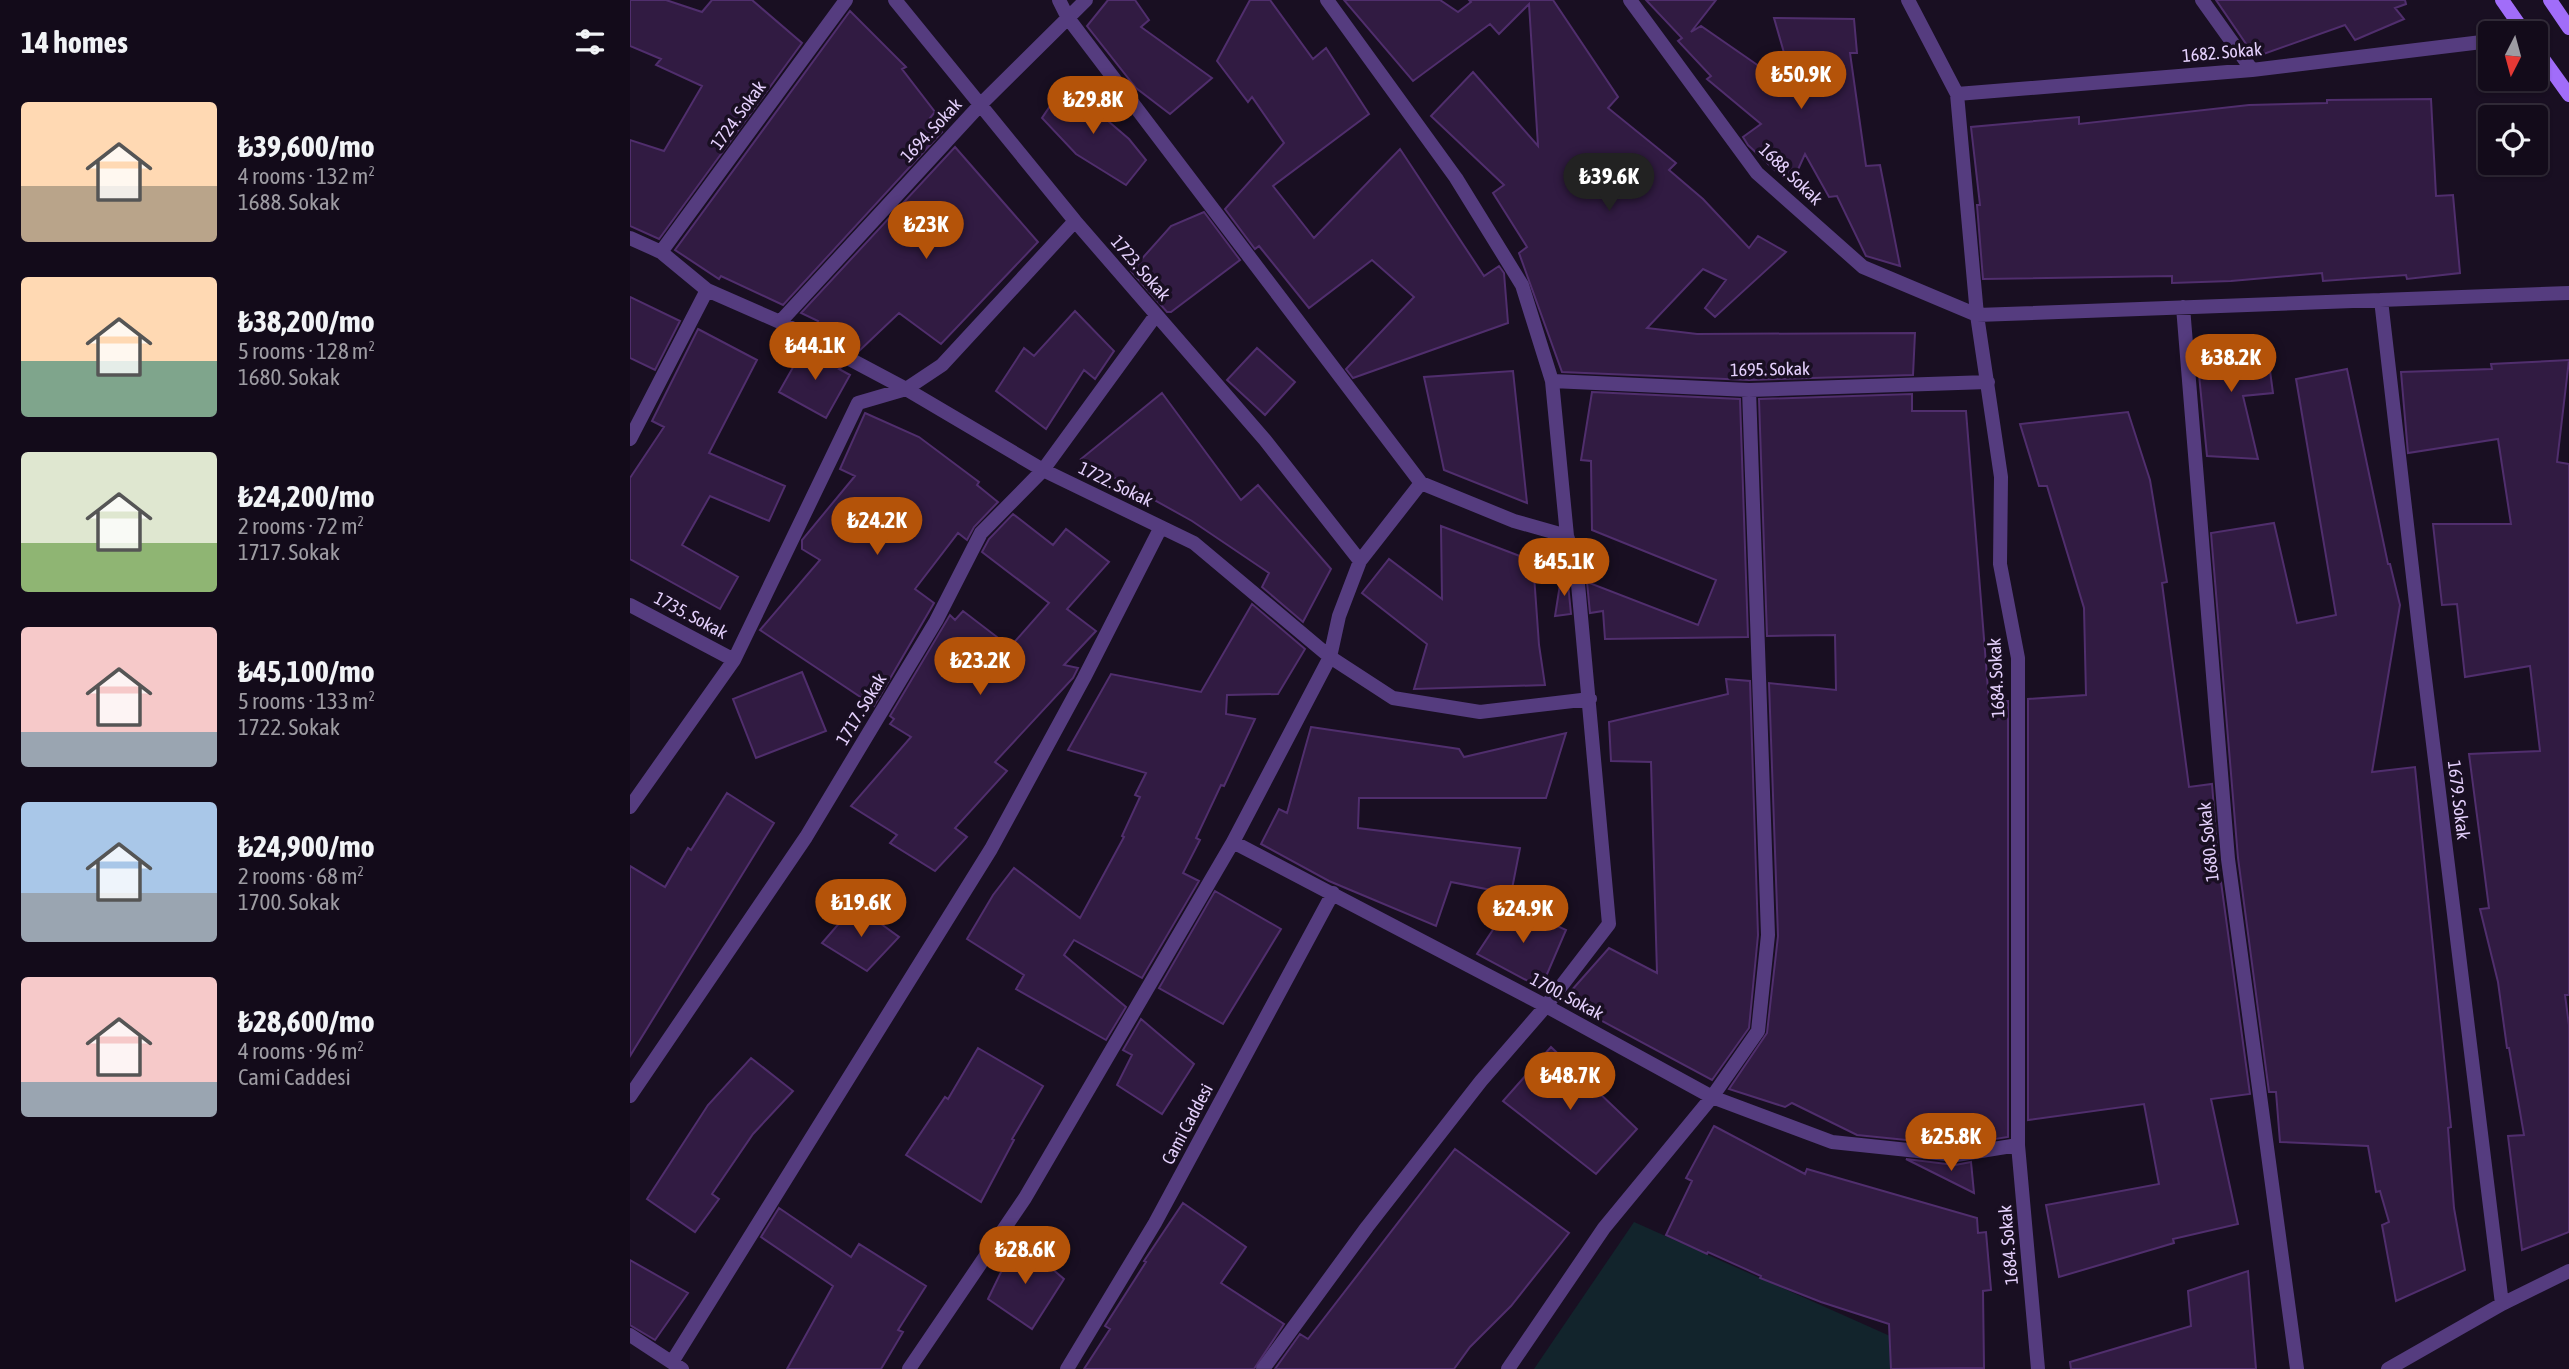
<!DOCTYPE html>
<meta charset="utf-8">
<style>
:root{--surface:#130b1a;--page:#201927;--text:#f1f3f6;--muted:#9d9ba2;--line:#322b39;--accent:#b45309}
body{margin:0;font-family:"Asap Condensed",sans-serif;background:var(--page);color:var(--text);height:100vh;display:flex;flex-direction:column;font-size:26px;white-space:nowrap}
*{box-sizing:border-box;margin:0}
p{font-size:23px;color:var(--muted)}
.icon{flex:none;width:38px;height:38px;fill:none;stroke:currentColor;stroke-width:2;stroke-linecap:round;stroke-linejoin:round}
.map{position:relative;flex:1;overflow:hidden}
.panel{display:flex;flex-direction:column;background:var(--surface);width:630px}
.panel>*{flex:none}
.needle{width:46px;rotate:186deg}
.fabs{position:absolute;left:1848px;top:21px;display:grid;gap:14px}
.fabs a{display:grid;place-items:center;width:70px;height:70px;border-radius:7px;background:var(--surface);box-shadow:0 2px 5px #0004,0 0 0 2px var(--line);font-size:35px}
.price{position:absolute;translate:-50% -60px;padding:0 16px;border-radius:24px;background:var(--accent);color:#fff;font-size:23px;line-height:46px;filter:drop-shadow(0 2px 4px #0008)}
.price::after{content:'';position:absolute;left:50%;top:42px;width:21px;height:16px;margin-left:-10px;background:inherit;clip-path:polygon(0 0,100% 0,50% 100%)}
.price.on{background:#222;color:#fff}
ul{padding:0;list-style:none}
li{display:flex;align-items:center;gap:21px;height:175px;padding:0 21px}
li span{display:grid;place-items:center;flex:none;width:196px;height:140px;border-radius:7px;color:#555}
li>.icon{margin-inline-start:auto}
span .icon{width:84px;height:84px;fill:#fffc;stroke-width:1}
li b{font-size:30px}
h2{display:flex;justify-content:space-between;align-items:center;height:84px;padding:0 21px;font-size:30px}
main{display:flex;flex:1;min-height:0}
.map>svg:first-child{display:block}
.green{fill:#12242c}
.building{fill:#311b42;stroke:#502e6d;stroke-width:2}
.lines{fill:none;stroke-linecap:round;stroke-linejoin:round}
.street{stroke:#553c7f;stroke-width:14}
.secondary{stroke:#a16df9;stroke-width:14}
.labels{text-anchor:middle;dominant-baseline:central;stroke-width:7;stroke-linejoin:round;paint-order:stroke}
.street-label{font-size:18px;fill:#e5d1fd;stroke:#190f22}
</style>
<main>
<section class="panel">
<h2>14 homes<svg class="icon" aria-label="filters" viewBox="0 0 24 24"><path d="M4 7h16M4 17h16"/><circle cx="9" cy="7" r="2"/><circle cx="15" cy="17" r="2"/></svg></h2>
<ul>
<li><span style="background:linear-gradient(#ffd9b3 60%,#b9a48a 0)"><svg class="icon" aria-label="home" viewBox="0 0 24 24"><path d="M3 11l9-7 9 7M6 9v11h12V9"/></svg></span><div><b>₺39,600/mo</b><p>4 rooms · 132 m²</p><p>1688. Sokak</p></div></li>
<li><span style="background:linear-gradient(#ffd9b3 60%,#7fa58c 0)"><svg class="icon" aria-label="home" viewBox="0 0 24 24"><path d="M3 11l9-7 9 7M6 9v11h12V9"/></svg></span><div><b>₺38,200/mo</b><p>5 rooms · 128 m²</p><p>1680. Sokak</p></div></li>
<li><span style="background:linear-gradient(#dfe7d0 65%,#8fb573 0)"><svg class="icon" aria-label="home" viewBox="0 0 24 24"><path d="M3 11l9-7 9 7M6 9v11h12V9"/></svg></span><div><b>₺24,200/mo</b><p>2 rooms · 72 m²</p><p>1717. Sokak</p></div></li>
<li><span style="background:linear-gradient(#f6c9c9 75%,#9aa5b1 0)"><svg class="icon" aria-label="home" viewBox="0 0 24 24"><path d="M3 11l9-7 9 7M6 9v11h12V9"/></svg></span><div><b>₺45,100/mo</b><p>5 rooms · 133 m²</p><p>1722. Sokak</p></div></li>
<li><span style="background:linear-gradient(#a9c7e8 65%,#9aa5b1 0)"><svg class="icon" aria-label="home" viewBox="0 0 24 24"><path d="M3 11l9-7 9 7M6 9v11h12V9"/></svg></span><div><b>₺24,900/mo</b><p>2 rooms · 68 m²</p><p>1700. Sokak</p></div></li>
<li><span style="background:linear-gradient(#f6c9c9 75%,#9aa5b1 0)"><svg class="icon" aria-label="home" viewBox="0 0 24 24"><path d="M3 11l9-7 9 7M6 9v11h12V9"/></svg></span><div><b>₺28,600/mo</b><p>4 rooms · 96 m²</p><p>Cami Caddesi</p></div></li>
</ul>
</section>
<div class="map">
<svg width="1939" height="1369" viewBox="0 0 1939 1369">
<rect width="100%" height="100%" fill="#190f22"/>
<path class="green" d="M1004,1222L1269,1340L1271,1369H904Z"/>
<path class="building" d="M0,0H36L72,12L82,0H122L172,43L29,239L0,226V140L34,151L72,86L26,65L31,59L0,46Z
M478,0H505L519,20L511,27L582,78L540,114L506,88L457,26Z
M620,0H640L683,59L696,48L739,114L643,186L684,238L770,149L854,276L869,266L874,273L878,323L723,378L716,369L784,297L742,260L679,308L629,246L625,249L595,209L654,143L622,97L618,102L587,61Z
M714,0H810L828,12L841,2L839,0H923L988,97L978,108L1046,163L1039,170L1073,199L1119,248L1128,236L1156,252L1085,317L1075,308L1096,280L1073,269L1017,328L1067,334L1285,333L1283,375L1119,380L932,372L889,253L897,247L863,193L874,185L801,116L843,72L908,146L899,4L869,34L860,24L783,81Z
M1016,0H1086L1061,32L1071,26L1165,91L1144,18L1224,19L1227,53H1220L1236,166L1250,165L1270,266L1236,256L1207,196L1199,197L1175,154L1161,185L1118,145L1113,137L1131,124L1077,79L1081,76L1048,41L1052,38Z
M1586,0H1775L1776,4L1765,8L1774,19L1725,40L1715,25L1625,57Z
M220,11L276,67L272,69L305,112L300,118L312,132L153,305L91,276L89,279L45,250Z
M435,84L499,139L516,160L496,185L446,154L412,118Z
M1801,99L1806,196L1823,195L1830,273L1777,279L1776,275L1693,281L1692,273L1601,281L1542,283V276L1353,279L1347,205H1350L1341,127L1449,117V124L1619,105L1697,103V100Z
M325,147L408,242L311,344L269,313L228,352L184,329L188,321L171,313Z
M574,212L610,260L541,312H537L501,271L541,226Z
M0,297L50,321L25,370L0,358Z
M445,311L484,351L465,379L454,370L416,429L366,391L394,348L404,356Z
M68,329L127,360L79,453L155,486L139,521L80,496L52,545L108,577L90,609L0,559V478L34,427L22,421Z
M1636,341L1643,393L1613,396L1628,459L1577,456L1566,344Z
M175,346L213,366L209,369L220,375L196,418L149,392Z
M627,348L665,382L635,415L597,380Z
M1939,360L1927,462L1939,464V995H1935L1939,1025V1232L1892,1250L1878,1136L1894,1135L1879,1048H1877L1868,982L1850,909L1859,908L1839,754L1910,751L1900,666L1835,677L1827,604L1812,605L1803,524H1881L1868,439L1778,453L1771,372L1862,369L1861,364Z
M1717,369L1758,564H1760L1770,605L1742,772L1785,767L1821,1127L1818,1128L1824,1208L1835,1270L1766,1301L1752,1225L1759,1222L1750,1191L1746,1192L1738,1146L1650,1142L1646,1092H1639L1608,858L1581,533L1644,523L1667,623L1706,615L1666,379Z
M883,371L897,503L814,470L794,377Z
M962,392L1110,399L1118,637L975,639L973,611L960,613L957,582L1068,625L1086,580L962,530L961,461L951,460Z
M532,393L611,500L628,485L701,569L673,622L632,587L639,573L562,521L451,459Z
M1282,394V411H1336L1359,702L1378,701V1137L1365,1139L1337,1123L1339,1143L1326,1145L1227,1135L1162,1103L1155,1107L1099,1089L1137,1033L1148,936L1139,683L1206,690L1205,635L1137,636L1129,399Z
M1498,412L1520,480L1537,582L1532,583L1559,787L1582,784L1588,860L1620,1094L1581,1099L1608,1224L1543,1239L1544,1243L1429,1277L1416,1205L1529,1184L1514,1104L1398,1120V699L1456,695L1454,608L1417,486H1409L1390,424Z
M235,413L289,437L349,482L347,485L368,502L344,527L337,540L328,533L285,589L304,603L244,706L130,630L190,560L172,549V540L225,476L210,469Z
M383,514L423,545L436,529L479,562L437,609L466,631L434,665L448,668L443,678L365,762L377,771L325,828L337,837L305,871L260,843L267,835L221,806L281,737L260,724L264,719L260,716L320,615L325,620L333,611L380,647L419,603L352,552L359,539Z
M811,526L903,561L909,645L915,685L784,689L797,644L732,593L759,559L812,599Z
M932,572L937,574L941,614L925,616Z
M622,604L675,649L648,694L597,695L596,714L625,719L594,786L591,785L566,838L570,840L553,873L569,881L512,978L444,940L434,955L496,1007L476,1040L386,989L394,975L337,939L363,895L384,868L450,918L494,837L492,836L510,797L505,795L516,773L438,750L481,674L571,692Z
M172,672L196,731L126,758L103,699Z
M1096,679L1120,681L1128,935L1119,1028L1082,1080L933,1000L979,948L1027,973L1021,762L981,761L979,722L1098,694Z
M681,727L829,749L834,757L936,733L916,798H729L728,828L890,848L881,894L821,882L806,926L699,881L631,844L649,809L657,813Z
M97,793L144,823L0,1056V866L35,887L58,848L61,850Z
M585,891L651,929L593,1024L529,988Z
M880,904L936,930L911,988L847,954Z
M225,905L269,937L237,971L192,943Z
M511,1019L564,1064L532,1114L487,1085L502,1055L493,1050Z
M921,1047L1007,1129L966,1174L873,1101Z
M348,1048L413,1086L382,1139L384,1140L351,1202L276,1155L315,1097L318,1099Z
M121,1058L163,1091L123,1134L82,1194L89,1199L65,1232L17,1199L78,1105Z
M1084,1126L1175,1174L1177,1169L1347,1218L1348,1233L1356,1232L1361,1290L1353,1291L1354,1368L1261,1369L1259,1324L1191,1302L1130,1278L1131,1276L1078,1252L1077,1254L1036,1235L1062,1181L1056,1178Z
M825,1149L939,1233L881,1306L840,1347L824,1369H645L670,1334L678,1339Z
M1276,1159L1325,1165L1341,1162L1344,1193Z
M553,1203L616,1247L591,1283L654,1324L624,1369H454L480,1329L475,1326L516,1262L514,1261Z
M149,1208L221,1257L229,1244L296,1286L268,1330L273,1332L251,1369H157L203,1286L131,1237Z
M387,1239L434,1279L402,1329L358,1299Z
M0,1260L58,1293L25,1340L0,1325Z
M1618,1271L1626,1369H1441L1440,1362L1561,1326L1558,1291Z"/>
<g class="lines">
<path class="street" d="M265,0L445,221L635,440L730,561
M1000,0L1127,173L1233,267L1347,315L1939,293
M1278,0L1327,94L1347,315L1371,477L1370,564L1388,658V1145L1408,1369
M1572,0L1622,70
M1327,94L1622,70L1860,41
M0,238L31,252L77,290L150,322L276,389L413,470L564,543L700,657L763,698L850,712L960,699
M31,252L216,0
M1751,300L1791,646L1872,1304
M1553,307L1598,859L1667,1369
M150,322L350,105L456,0
M922,381L1119,390L1358,382
M0,439L77,290
M791,483L884,521L937,536
M0,605L104,660
M0,807L104,660L228,403L276,389L312,365L445,221
M603,842L916,1006L1082,1097L1202,1142L1326,1155L1388,1145
M0,1096L176,837L306,621L351,533L413,470L526,315
M0,1335L52,1369
M42,1362L361,849L454,678L531,527
M279,1369L395,1198L603,842L700,657L709,616L730,561L791,483L438,18L429,0
M437,1369L525,1223L703,893
M633,1369L737,1227L851,1081L916,1006L979,924L946,562L937,536L922,381L892,285L826,178L697,0
M878,1369L974,1228L1082,1097L1128,1031L1138,935L1119,390
M1758,1369L1872,1304L1939,1271"/>
<path class="secondary" d="M1872,0L1895,33
M1920,0L1939,28
M1906,49L1939,95"/>
</g>
<g class="labels">
<g class="street-label">
<text transform="translate(1592 52) rotate(-5)">1682. Sokak</text>
<text transform="translate(108 115) rotate(-54)">1724. Sokak</text>
<text transform="translate(301 130) rotate(-47)">1694. Sokak</text>
<text transform="translate(1161 174) rotate(44)">1688. Sokak</text>
<text transform="translate(511 268) rotate(49)">1723. Sokak</text>
<text transform="translate(1140 369) rotate(-1)">1695. Sokak</text>
<text transform="translate(486 484) rotate(26)">1722. Sokak</text>
<text transform="translate(61 615) rotate(28)">1735. Sokak</text>
<text transform="translate(1366 678) rotate(-93)">1684. Sokak</text>
<text transform="translate(231 709) rotate(-59)">1717. Sokak</text>
<text transform="translate(1829 800) rotate(83)">1679. Sokak</text>
<text transform="translate(1578 842) rotate(-96)">1680. Sokak</text>
<text transform="translate(937 996) rotate(28)">1700. Sokak</text>
<text transform="translate(557 1124) rotate(-62)">Cami Caddesi</text>
<text transform="translate(1378 1245) rotate(-95)">1684. Sokak</text>
</g>
</g>
</svg>
<div class="fabs">
<a><svg class="needle" viewBox="-14 -14 28 28"><path d="M0-13l5 13h-10z" fill="#e53935"/><path d="M0 13l5-13h-10z" fill="#9d9ba2"/></svg></a>
<a><svg class="icon" aria-label="locate" viewBox="0 0 24 24"><circle cx="12" cy="12" r="6"/><path d="M12 2v4M12 18v4M2 12h4M18 12h4"/></svg></a>
</div>
<b class="price" style="left:1171px;top:111px">₺50.9K</b>
<b class="price" style="left:463px;top:136px">₺29.8K</b>
<b class="price on" style="left:979px;top:213px">₺39.6K</b>
<b class="price" style="left:296px;top:261px">₺23K</b>
<b class="price" style="left:185px;top:382px">₺44.1K</b>
<b class="price" style="left:1601px;top:394px">₺38.2K</b>
<b class="price" style="left:247px;top:557px">₺24.2K</b>
<b class="price" style="left:934px;top:598px">₺45.1K</b>
<b class="price" style="left:350px;top:697px">₺23.2K</b>
<b class="price" style="left:231px;top:939px">₺19.6K</b>
<b class="price" style="left:893px;top:945px">₺24.9K</b>
<b class="price" style="left:940px;top:1112px">₺48.7K</b>
<b class="price" style="left:1321px;top:1173px">₺25.8K</b>
<b class="price" style="left:395px;top:1286px">₺28.6K</b>
</div>
</main>
